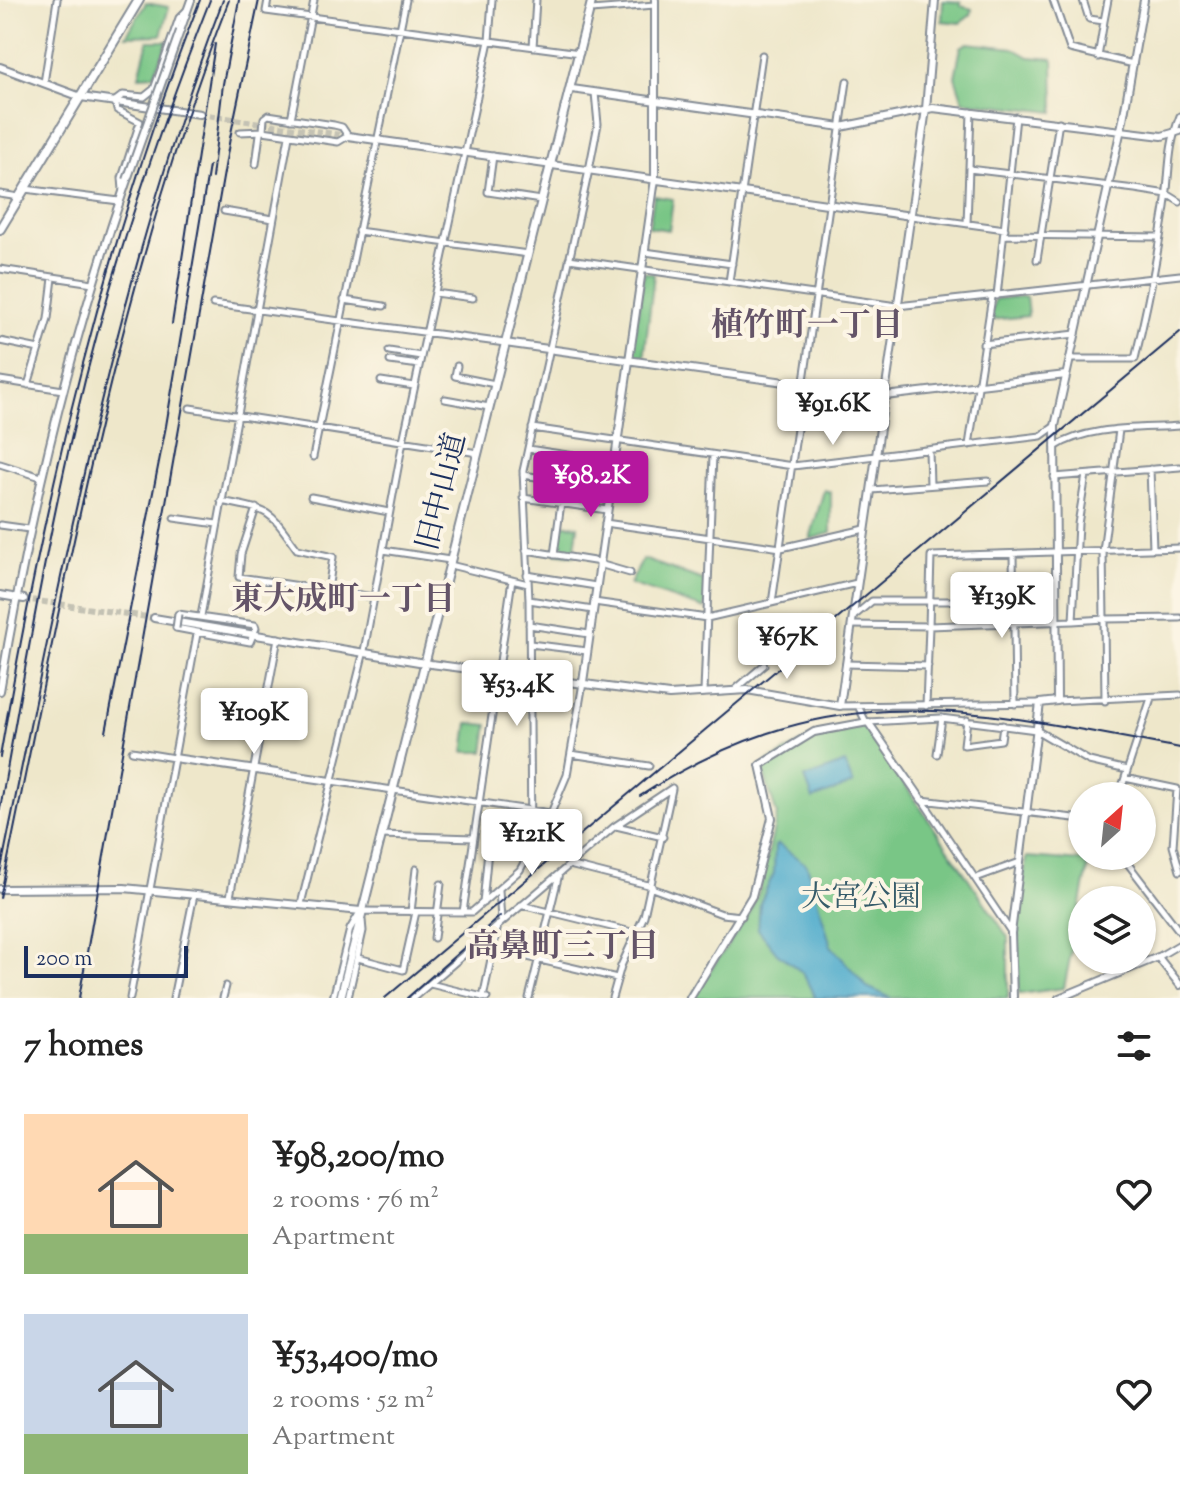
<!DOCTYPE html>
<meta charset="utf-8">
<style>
:root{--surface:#fff;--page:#f2f2f2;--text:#222;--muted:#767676;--accent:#b5179e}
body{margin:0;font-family:"Sorts Mill Goudy","Noto Serif JP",serif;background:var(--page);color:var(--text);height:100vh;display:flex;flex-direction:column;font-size:30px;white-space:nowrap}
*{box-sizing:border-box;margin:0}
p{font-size:26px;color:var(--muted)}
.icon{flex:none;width:44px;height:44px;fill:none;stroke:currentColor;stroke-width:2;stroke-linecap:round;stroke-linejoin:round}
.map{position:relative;height:998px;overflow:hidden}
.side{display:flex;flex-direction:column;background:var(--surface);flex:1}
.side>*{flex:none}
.needle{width:52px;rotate:27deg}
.buttons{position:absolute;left:1068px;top:782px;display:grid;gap:16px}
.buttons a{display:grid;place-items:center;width:88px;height:88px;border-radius:50%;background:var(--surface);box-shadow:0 2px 6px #0004;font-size:40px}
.scale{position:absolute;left:24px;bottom:20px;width:164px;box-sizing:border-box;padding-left:8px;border:4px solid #1b2f5e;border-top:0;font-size:22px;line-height:28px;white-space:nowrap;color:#1b2f5e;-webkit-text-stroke:6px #fcf5e5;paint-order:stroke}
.price{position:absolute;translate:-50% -68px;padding:0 18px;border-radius:8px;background:#fff;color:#222;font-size:26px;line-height:52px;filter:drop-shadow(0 2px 4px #0008)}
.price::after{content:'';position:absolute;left:50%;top:48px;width:24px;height:18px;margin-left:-12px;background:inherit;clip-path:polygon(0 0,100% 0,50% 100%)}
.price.current{background:var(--accent);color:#fff}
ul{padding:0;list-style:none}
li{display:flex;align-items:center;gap:24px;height:200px;padding:0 24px}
li span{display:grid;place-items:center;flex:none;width:224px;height:160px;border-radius:0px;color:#555}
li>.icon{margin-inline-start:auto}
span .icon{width:96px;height:96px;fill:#fffc;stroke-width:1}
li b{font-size:34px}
h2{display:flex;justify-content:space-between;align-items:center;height:96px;padding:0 24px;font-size:34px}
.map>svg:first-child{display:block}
.green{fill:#79c686;stroke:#4a7a72;stroke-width:2}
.water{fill:#4eabcc;stroke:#346d95;stroke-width:2}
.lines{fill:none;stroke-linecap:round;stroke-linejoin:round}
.tertiary-tunnel{stroke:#c4c2b4;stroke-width:6;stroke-dasharray:6 3;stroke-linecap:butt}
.minor-casing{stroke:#848b94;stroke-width:9}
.tertiary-casing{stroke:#848b94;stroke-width:10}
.secondary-casing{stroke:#848b94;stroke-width:11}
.trunk-casing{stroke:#848b94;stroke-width:12}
.minor{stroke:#fff;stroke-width:5}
.tertiary{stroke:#fff;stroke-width:6}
.secondary{stroke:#fff;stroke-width:7}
.trunk{stroke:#fff;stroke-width:8}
.tram{stroke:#1b2f5e;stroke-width:2}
.rail{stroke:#1b2f5e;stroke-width:2}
.minor-bridge-casing{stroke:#848b94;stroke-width:9;stroke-linecap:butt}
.tertiary-bridge-casing{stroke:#848b94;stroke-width:10;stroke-linecap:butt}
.minor-bridge{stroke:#fff;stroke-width:5}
.tertiary-bridge{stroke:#fff;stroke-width:6}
.labels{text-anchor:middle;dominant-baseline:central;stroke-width:8;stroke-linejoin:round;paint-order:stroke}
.street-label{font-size:30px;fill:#1b2f5e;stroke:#fcf5e5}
.park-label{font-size:30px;fill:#375c6a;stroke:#fcf5e5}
.neighbourhood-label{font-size:32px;font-weight:bold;fill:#645468;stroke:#fcf5e5}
</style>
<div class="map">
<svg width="1180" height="998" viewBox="0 0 1180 998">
<rect width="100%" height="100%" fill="#fcf5e5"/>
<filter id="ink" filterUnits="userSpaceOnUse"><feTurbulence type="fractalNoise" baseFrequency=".0125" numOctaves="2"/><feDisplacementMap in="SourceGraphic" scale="16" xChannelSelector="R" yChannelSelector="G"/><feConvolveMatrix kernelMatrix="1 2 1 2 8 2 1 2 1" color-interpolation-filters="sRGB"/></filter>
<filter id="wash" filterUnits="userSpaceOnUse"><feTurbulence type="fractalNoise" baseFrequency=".006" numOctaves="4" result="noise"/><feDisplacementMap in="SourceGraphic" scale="32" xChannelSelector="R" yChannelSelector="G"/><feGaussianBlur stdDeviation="1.8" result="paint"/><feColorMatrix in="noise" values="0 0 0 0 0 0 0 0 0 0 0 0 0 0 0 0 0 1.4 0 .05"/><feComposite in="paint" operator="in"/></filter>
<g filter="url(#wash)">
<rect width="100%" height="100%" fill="#eee7ca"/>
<path class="green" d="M943,1L961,2V6L972,9L971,15L960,23L942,21Z
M146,3L169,7L161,35L126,36Z
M148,41H168L154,75L139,76Z
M968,43L1013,48L1029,57L1053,59L1054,112L963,101L955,77L961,47Z
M654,196L673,199L669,230L649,227Z
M644,272L654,274L644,359L631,357Z
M1026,296L1028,316L990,320L995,299Z
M824,490L831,492V533L810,539Z
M559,524L578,526L574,556L555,553Z
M643,559L706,581L705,609L630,584Z
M468,723L488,725L484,752H464Z
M865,726L1008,937V998H691L749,915L760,889L777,815L764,774L768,762L807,739Z
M1026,857L1083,861L1088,868L1064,988L1019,994L1018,934Z"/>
<path class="water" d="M845,763L853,784L813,799L805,778Z
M778,844L807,865L831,946L867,987L891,998H815L803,973L777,953L758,929L760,903L774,873L775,846Z"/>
</g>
<g filter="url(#ink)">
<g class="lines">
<path class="tertiary-tunnel" d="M200,114L348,136
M24,599L154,618"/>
<g class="minor-casing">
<path id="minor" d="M268,0L266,11L580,53
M1053,0L1070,49L1133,64
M1083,0L1089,19L1104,21L1108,0
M591,10L655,5
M533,47L536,0
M1098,57L1104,21
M44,83L57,0
M291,119L314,0
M240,132L263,131L338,142L348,136L342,127L334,125L268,115L264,118L263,131
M493,156L488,192L541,200
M256,164L260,134
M969,169L1135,189L1167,194L1180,202
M25,189L119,201
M123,190L122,178L140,122L117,110L115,101L123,95L144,97L154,89L179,18L187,10
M0,194L19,197
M224,211L273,219
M911,216L1005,229
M967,224L971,112
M358,231L528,254
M1005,235L1160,237
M645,252L732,264
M569,259L897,306L1180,275
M1037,260L1059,122
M0,269L93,283
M729,282L762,55
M435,293L473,298
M997,296L1016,117
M344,300L384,306
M213,304L505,343
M0,341L39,349
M983,344L1076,334
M389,351L421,356
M1070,359H1135C1147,309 1157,258 1165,207C1170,174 1167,149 1180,116
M390,361L419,365
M457,366L455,376L495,384
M0,380L63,390
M381,381L414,386
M28,385L48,319L53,278
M445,399L489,407
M190,408L478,453
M532,428L793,466L1041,436L1055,426
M1119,430L1103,551L1104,619L1180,618
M969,445L992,297
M1055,447C1089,425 1141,429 1180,426
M528,449L614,462
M929,450L930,485
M313,457L406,0
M0,464L41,477
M1150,469L1153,548
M523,475L610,488
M1086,475L1078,524L1073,621L1104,619L1105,701
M1054,477L1180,467
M872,490L988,481
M311,497L389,512
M523,498L607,510
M221,501C272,511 268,509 297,549L333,557L326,603
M256,508L241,554L239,577L374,597
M174,518L217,524
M605,523L781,548L865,529
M0,525L29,529
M383,550L450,560
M526,550L600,562
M1013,554L1015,704
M554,555L561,503
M599,564L630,573
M450,565L528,584
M527,575L596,586
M529,600L531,841L534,844
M594,602L707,618L857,583
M772,603L847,81
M593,610L529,600L523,471L589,170L598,124L595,93
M201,616L289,136
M854,616L872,601H1014
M529,625L589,634
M852,625L929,626L931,556L1180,548
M176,628L250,642L256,628L255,625L178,614
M530,644L587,651
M846,664L928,666
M736,689L764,665
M704,692L713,455
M1057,701L1180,695
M840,706L1040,703
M858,706L866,722
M926,706L929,626L1073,621
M967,720L964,745L1001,740L1003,725
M868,722L941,718L1036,730L1089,761L1127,770
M132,751L174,758
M571,754L649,766
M937,754L942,718
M1125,778L1177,789L1173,846L1180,871
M331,781L551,813
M1119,796L1151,698
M922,800L1082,819
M923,801L1011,932
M616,826L663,837
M381,835L474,838
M1122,856L1180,932
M569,865L652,886
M976,878L1020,862
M652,888L722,914L742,916
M499,890L501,920
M230,897L278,638
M483,903L490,829
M301,904L364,651L403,441L489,41L492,0
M521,905L636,933
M362,911L472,912L520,870L551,813L567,775L583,683
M411,912L416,869
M463,912L512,580
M434,938L441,884
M493,949L617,978
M1158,957L1180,944
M358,958L403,970L416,912
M430,984L487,998
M130,998L197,634
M173,998L194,895
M223,998L226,986
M333,998L350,929L360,912
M348,998L363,931L362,920
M413,998L615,826L672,788
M483,998L498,925
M529,998L559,874
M612,998L621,966L644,916L672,789"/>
</g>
<g class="tertiary-casing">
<path id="tertiary" d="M180,31L191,0
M0,67L81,97L200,114
M572,89L841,127L933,108L1162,136L1180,131
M348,136L911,216
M505,343L885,396L1066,375
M0,595L24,599
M154,618L431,664L669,695L747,690L840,706L926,109L935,0
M583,682L655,179V0
M0,691C29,517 69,347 127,180
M174,758L331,781
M0,889L124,888L361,911
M690,998L752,896L772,818L760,765L814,732L868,722L922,800
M1013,998L1011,933L1040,703L1057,701L1055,426L1123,120L1144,0
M1059,998L1158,957L1180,985"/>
</g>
<g class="secondary-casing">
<path id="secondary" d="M341,996L592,0"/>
</g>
<g class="trunk-casing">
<path id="trunk" d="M0,229L139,0"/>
</g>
<use href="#minor" class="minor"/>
<use href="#tertiary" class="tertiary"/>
<use href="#secondary" class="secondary"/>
<use href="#trunk" class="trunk"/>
<path class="tram" d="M0,757C45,495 103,247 200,0
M0,898C63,595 116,289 229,0"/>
<path class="rail" d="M212,178L223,84L239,0
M172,324L215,44
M106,732L166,426L209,166
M640,796C832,671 972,709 1180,748
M0,809C23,680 45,550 75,422C108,278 156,137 210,0
M0,874C60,579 115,283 223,0
M79,998L230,138L259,0
M385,998L1180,332
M407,998L500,916"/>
<g class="minor-bridge-casing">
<path id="minor-bridge" d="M176,628L178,614"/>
</g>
<g class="tertiary-bridge-casing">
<path id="tertiary-bridge" d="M127,180L180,31"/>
</g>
<use href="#minor-bridge" class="minor-bridge"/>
<use href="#tertiary-bridge" class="tertiary-bridge"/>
</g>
</g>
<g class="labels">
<g class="street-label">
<text transform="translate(443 492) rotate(-76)">旧中山道</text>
</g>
<g class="park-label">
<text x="861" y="898">大宮公園</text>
</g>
<g class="neighbourhood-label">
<text x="807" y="327">植竹町一丁目</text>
<text x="343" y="601">東大成町一丁目</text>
<text x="563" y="948">高鼻町三丁目</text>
</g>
</g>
</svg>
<div class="buttons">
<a><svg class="needle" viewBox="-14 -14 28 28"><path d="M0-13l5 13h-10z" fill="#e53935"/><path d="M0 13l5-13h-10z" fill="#767676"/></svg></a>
<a><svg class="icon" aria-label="layers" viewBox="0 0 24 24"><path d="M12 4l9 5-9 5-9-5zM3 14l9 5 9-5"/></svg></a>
</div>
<div class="scale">200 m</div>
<b class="price" style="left:833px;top:447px">¥91.6K</b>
<b class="price current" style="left:591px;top:519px">¥98.2K</b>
<b class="price" style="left:1002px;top:640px">¥139K</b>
<b class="price" style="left:787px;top:681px">¥67K</b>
<b class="price" style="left:517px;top:728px">¥53.4K</b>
<b class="price" style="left:254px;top:756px">¥109K</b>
<b class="price" style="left:532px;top:877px">¥121K</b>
</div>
<section class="side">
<h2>7 homes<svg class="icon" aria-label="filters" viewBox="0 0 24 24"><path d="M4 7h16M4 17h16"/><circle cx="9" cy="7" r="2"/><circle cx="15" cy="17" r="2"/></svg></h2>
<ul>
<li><span style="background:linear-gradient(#ffd9b3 75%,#8fb573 0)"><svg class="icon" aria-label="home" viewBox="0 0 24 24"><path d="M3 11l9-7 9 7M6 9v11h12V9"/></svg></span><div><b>¥98,200/mo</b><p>2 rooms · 76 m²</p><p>Apartment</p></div><svg class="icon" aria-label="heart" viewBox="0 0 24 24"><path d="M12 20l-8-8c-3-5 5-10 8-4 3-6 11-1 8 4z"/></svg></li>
<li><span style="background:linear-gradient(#c9d6e8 75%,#8fb573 0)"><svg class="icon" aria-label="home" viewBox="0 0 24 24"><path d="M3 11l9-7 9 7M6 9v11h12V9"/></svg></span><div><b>¥53,400/mo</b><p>2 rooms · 52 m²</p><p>Apartment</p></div><svg class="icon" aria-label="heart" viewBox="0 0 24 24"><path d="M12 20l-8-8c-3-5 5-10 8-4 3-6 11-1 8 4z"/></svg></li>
</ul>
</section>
